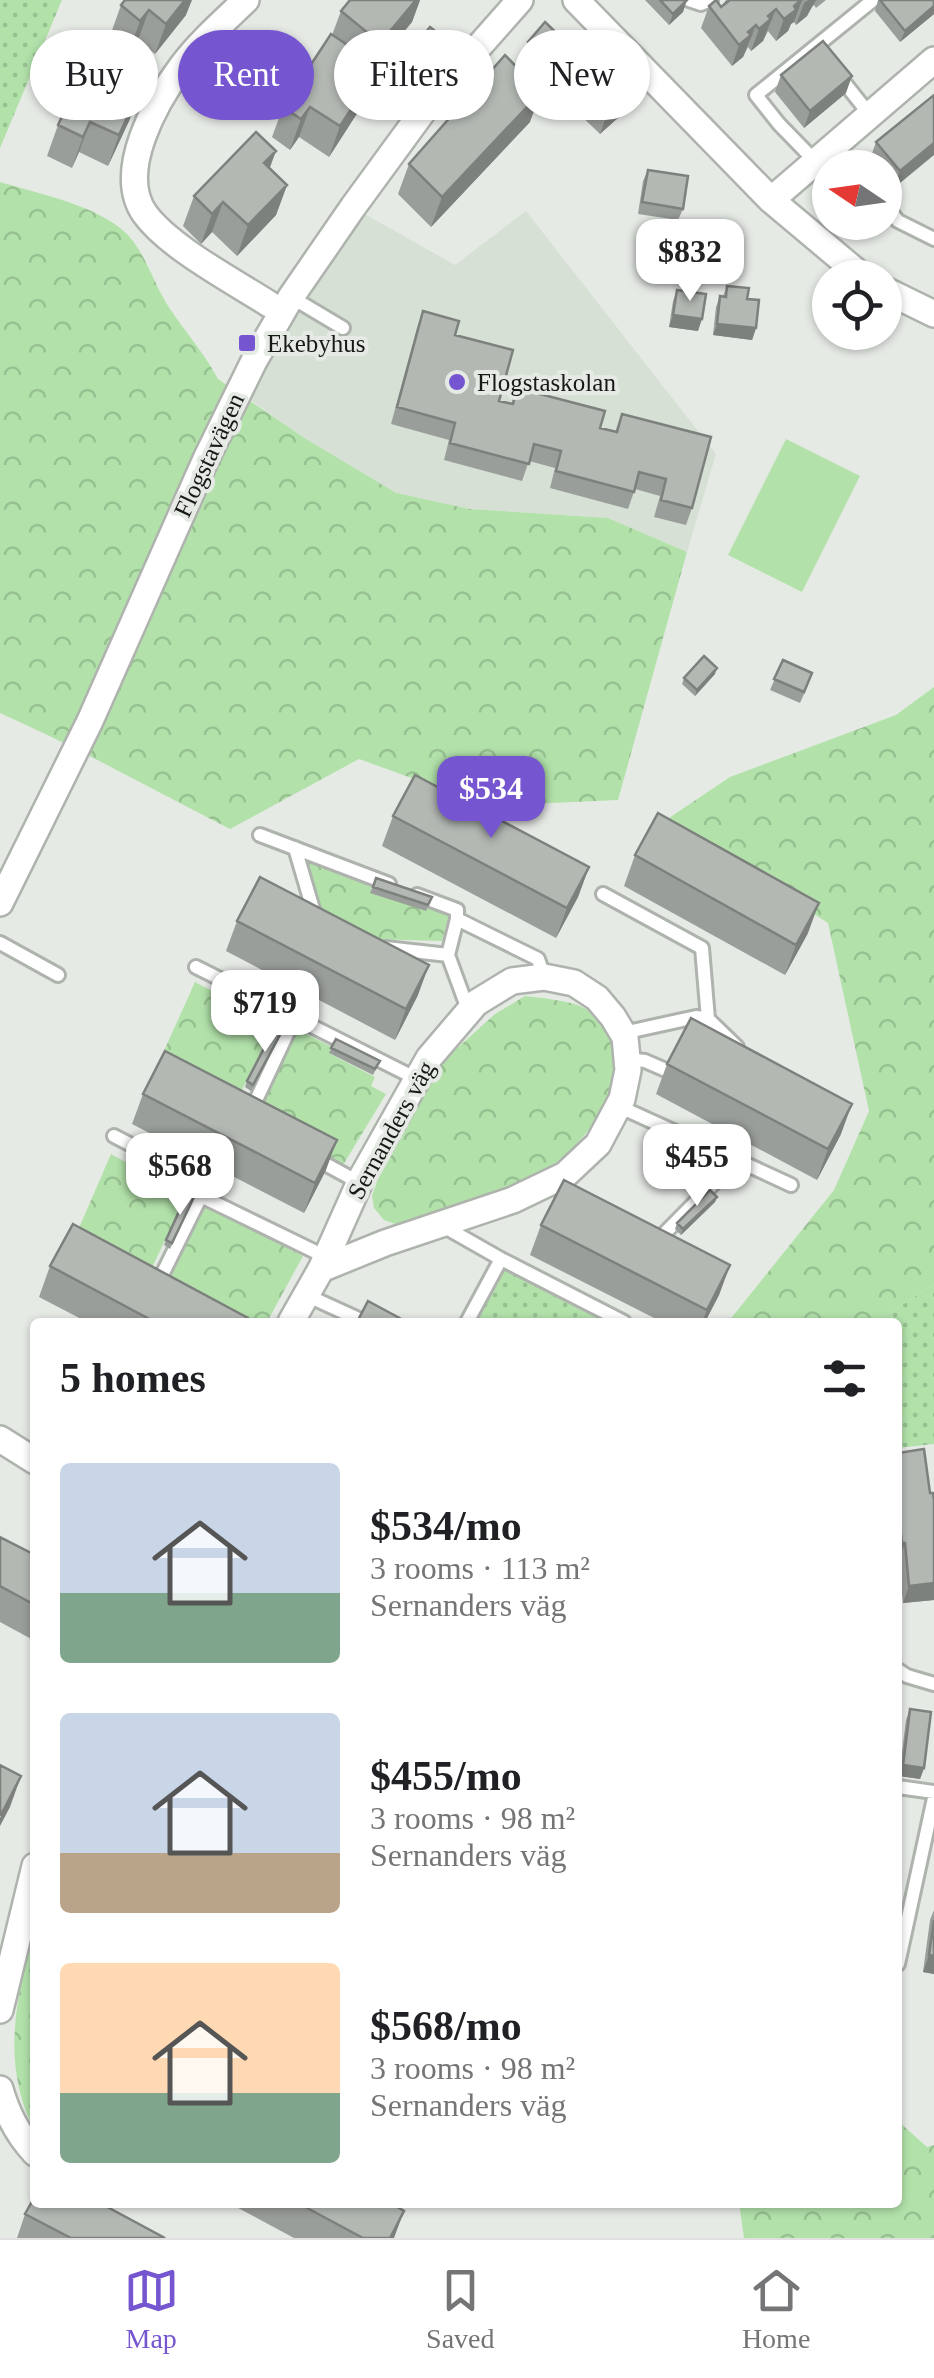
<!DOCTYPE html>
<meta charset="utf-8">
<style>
:root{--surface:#fff;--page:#f6f6f6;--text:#202124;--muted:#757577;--line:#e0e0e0;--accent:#7656d0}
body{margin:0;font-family:Georgia,serif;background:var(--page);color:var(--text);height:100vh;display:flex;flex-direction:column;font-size:38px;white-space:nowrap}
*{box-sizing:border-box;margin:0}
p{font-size:32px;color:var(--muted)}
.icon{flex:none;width:55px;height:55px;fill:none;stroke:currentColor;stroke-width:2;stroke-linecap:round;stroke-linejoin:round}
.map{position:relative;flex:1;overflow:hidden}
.panel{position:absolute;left:30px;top:1318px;width:872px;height:890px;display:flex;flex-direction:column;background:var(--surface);border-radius:10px;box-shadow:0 2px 8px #0004}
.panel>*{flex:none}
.banner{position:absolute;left:30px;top:30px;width:875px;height:90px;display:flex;gap:20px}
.needle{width:65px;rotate:283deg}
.tools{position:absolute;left:812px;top:150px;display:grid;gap:20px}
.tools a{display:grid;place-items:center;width:90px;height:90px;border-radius:50%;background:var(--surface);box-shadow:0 2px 8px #0004;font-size:50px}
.price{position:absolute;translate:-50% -85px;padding:0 22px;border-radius:20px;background:#fff;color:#222;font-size:32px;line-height:65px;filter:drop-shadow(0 2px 5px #0008)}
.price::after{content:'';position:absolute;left:50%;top:60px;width:30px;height:22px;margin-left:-15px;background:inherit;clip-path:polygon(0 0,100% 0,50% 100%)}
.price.on{background:var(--accent);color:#fff}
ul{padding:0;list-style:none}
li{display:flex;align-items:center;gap:30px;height:250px;padding:0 30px}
li span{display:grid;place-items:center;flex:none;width:280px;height:200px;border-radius:10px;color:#555}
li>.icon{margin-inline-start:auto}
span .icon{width:120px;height:120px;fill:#fffc;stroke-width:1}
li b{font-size:42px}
h2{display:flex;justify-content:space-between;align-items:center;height:120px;padding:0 30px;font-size:42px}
.tag{padding:0 35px;border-radius:45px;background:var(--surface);box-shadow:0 2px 8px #0004;font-size:35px;line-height:90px}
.tag.on{background:var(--accent);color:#fff}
.tab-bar{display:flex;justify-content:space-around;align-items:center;height:140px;border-top:2px solid var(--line);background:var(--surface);font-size:28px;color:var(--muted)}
.tab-bar a{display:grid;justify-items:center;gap:5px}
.tab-bar .on{color:var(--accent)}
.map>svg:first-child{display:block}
.built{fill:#d6e0d5}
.green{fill:url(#green-dots)}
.forest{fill:url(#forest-crowns)}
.pitch{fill:#b2e2aa}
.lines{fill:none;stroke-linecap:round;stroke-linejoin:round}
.lane-casing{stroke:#afb3ae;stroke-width:18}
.street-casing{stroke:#afb3ae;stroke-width:30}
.lane{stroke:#fff;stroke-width:12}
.street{stroke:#fff;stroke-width:25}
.wall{fill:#9a9e9a}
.shaded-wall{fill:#7d817d}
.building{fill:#b3b8b3;stroke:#7d817d;stroke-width:2.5}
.poi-dot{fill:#7656d0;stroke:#e6eae5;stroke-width:4}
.labels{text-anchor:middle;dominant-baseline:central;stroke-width:8;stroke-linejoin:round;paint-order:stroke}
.poi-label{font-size:25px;fill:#171917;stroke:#e6eae5;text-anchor:start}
.street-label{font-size:25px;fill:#171917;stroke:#e6eae5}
</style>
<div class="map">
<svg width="934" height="2238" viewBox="0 0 934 2238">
<defs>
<pattern id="green-dots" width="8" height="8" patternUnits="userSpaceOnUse" patternTransform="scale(2.5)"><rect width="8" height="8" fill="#b2e2aa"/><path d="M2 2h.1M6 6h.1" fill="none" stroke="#98c192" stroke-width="1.8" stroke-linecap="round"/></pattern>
<pattern id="forest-crowns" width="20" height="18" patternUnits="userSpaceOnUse" patternTransform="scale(2.5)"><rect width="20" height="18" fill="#b2e2aa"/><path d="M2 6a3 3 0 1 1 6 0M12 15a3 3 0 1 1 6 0" fill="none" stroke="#98c192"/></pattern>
</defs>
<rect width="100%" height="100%" fill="#e6eae5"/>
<path class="built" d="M526,211L716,454L687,552L608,518L470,509L396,494L306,439L246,397L299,303L361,212L455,265Z"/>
<path class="green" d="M0,0H62L0,148Z
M504,1270L605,1322H473Z
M934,1284V1444L898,1448V1322H876Z"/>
<path class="forest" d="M0,182C39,194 108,207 133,241C148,261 156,288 170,309C186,333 205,354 218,379L306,439L396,493L470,509L608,518L687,552L618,800L489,806L359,759L230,829C153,790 79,748 0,713Z
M934,687V1284L876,1322H728L834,1190L869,1111L828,923L666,820L730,777L896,715Z
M300,853L372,882L371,893L426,910L428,905L449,915L442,941L330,938Z
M195,982L275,1024L239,1096L163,1053Z
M525,996C547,999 573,1000 592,1012C619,1029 620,1070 609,1096C598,1122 573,1152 550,1167C506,1197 448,1208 398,1225L384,1220L374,1208L372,1196L383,1164L442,1062L495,1014Z
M298,1030L332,1047L330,1054L375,1077L371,1086L386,1094L340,1170L254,1117Z
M111,1154L187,1195L144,1284L75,1237Z
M206,1205L303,1256L267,1322H200L158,1300Z
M35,1926V2132C0,2062 16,2000 35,1926Z
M898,2121L927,2147L934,2145V2238H744L739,2203L898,2202Z"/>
<path class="pitch" d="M786,439L860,476L802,592L728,555Z"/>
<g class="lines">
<g class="lane-casing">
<path id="lane" d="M689,0L701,4L711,0
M839,76L870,115
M834,145L854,168
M815,161L779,124L756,95L873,0
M885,205L898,221L934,239
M291,297L343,328
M260,835L389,884
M295,848L315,916
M603,894L702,948L708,1019
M417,895L457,910V919L538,959L544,977
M457,919L448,955L469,1012
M0,943L58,975
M386,948L448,955
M196,967L232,985
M250,995L417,1079
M623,1033L696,1017L708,1019L737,1047
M627,1059L645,1061L668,1071
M618,1106L737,1160L656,1242
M251,1111L295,1017
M114,1136L145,1152
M316,1159L360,1183
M737,1160L791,1185
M176,1168L206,1183L201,1196
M443,1226L501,1259L467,1322
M501,1259L624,1322
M157,1285L201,1196L326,1257
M306,1295L365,1322
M898,1670L907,1676L934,1684
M898,1787L934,1792
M898,1964L934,1798"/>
</g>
<g class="street-casing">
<path id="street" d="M246,0C224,21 200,42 182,66C156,101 115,172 145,214C169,247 233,281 269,304
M576,0L771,200L864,278
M771,200L934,60
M885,290L934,314
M0,903L90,721L206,459L254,361L291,297L353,207L429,103L520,0
M291,1322L321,1269L362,1177L429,1058L476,1003L512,981L544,977L574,983L597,998L613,1017L625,1037L628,1070L622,1099L598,1144L565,1175L513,1200L385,1243L321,1269
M0,1439L35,1461
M0,2010L35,1866
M0,2089C7,2114 18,2135 35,2153"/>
</g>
<use href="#lane" class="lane"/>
<use href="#street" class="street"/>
</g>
<path class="wall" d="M350,0H420L412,22L369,73L349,56L345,66L369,82L358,112L329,157L299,137L290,150L272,137L283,107L332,35L341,11Z
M645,0H686L683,12L669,25Z
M726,0H826L816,8L814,5L810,8L807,16L796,25L794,22L791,24L788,31L776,41L768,31L763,41L751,51L748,47L743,57L732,66L701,28L709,6L721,7Z
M878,0H934V14L900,42L875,11Z
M121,5L186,15L155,54L138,40L129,51L110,36Z
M528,42L620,116L600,134L522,59Z
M441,50L397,105L382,93L387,81Z
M121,59L114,78L140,90L129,121L108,166L79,152L72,168L47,156L58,125Z
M781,75L846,93L804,128L775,92Z
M934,95L894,188L885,177V168H877L870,159L876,142Z
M530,122L431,227L398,194L409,164Z
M269,168L287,185L276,215L237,256L212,232L201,244L183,226L194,196Z
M648,170L683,209L678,220L638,214L643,181Z
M727,286L747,299L756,328L752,340L713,335L716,307L720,296H723Z
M677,290L698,331L669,327L673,301Z
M423,311L455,335L499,401L511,404L517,388L600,428L615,432L622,414L692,508L686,525L654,517L660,496L635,489L628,509L550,488L555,468L529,461L522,481L444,460L449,440L391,424L417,328Z
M783,660L808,685L800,703L770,690Z
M715,674L695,696L682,684L684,678Z
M393,816L589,867L578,897L556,938L382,846Z
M635,855L808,933L785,975L624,886Z
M376,878L432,897L426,911L370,893Z
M237,921L418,995L395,1040L226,951Z
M216,986L263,1006L258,1015L214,992Z
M280,1037L251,1091L245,1087L247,1081Z
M336,1039L377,1067L373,1075L329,1053Z
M667,1064L841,1134L817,1180L656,1094Z
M143,1094L326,1170L304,1213L132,1124Z
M132,1149L193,1170L185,1190L128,1161Z
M717,1197L715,1202L681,1235L675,1229L677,1223Z
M192,1203L170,1249L164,1245L166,1240Z
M541,1225L730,1265L719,1295L705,1322H662L530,1255Z
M50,1266L247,1322H87L39,1297Z
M898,1453L930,1493L934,1600L903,1603L898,1560Z
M0,1537L35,1555V1641L0,1622Z
M910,1709L924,1768L920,1779L899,1776L906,1720Z
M934,1910V1974L923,1972L930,1920Z
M227,2202H389L394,2238H294Z
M25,2214L165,2238H17Z"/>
<path class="shaded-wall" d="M185,0H192L186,15L155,54L166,24Z
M416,0H420L412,22L369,73L380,43Z
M687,0L683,12L669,25L673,14Z
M802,0L794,22L791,24L788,31L776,41L784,19L794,6Z
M808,0H816L807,16L796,25L804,3Z
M934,6V14L900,42L905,31Z
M776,9L763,41L751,51L759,29L768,16Z
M149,10L138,40L129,51L140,21Z
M756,25L743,57L732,66L739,45L748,32Z
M445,39L441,50L397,105L401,93Z
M852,76L846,93L804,128L810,111Z
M369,82L358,112L329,157L340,126Z
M140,90L129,121L108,166L119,135Z
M541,92L530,122L431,227L442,197Z
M626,99L620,116L600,134L606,117Z
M310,107L299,137L290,150L301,119Z
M90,122L79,152L72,168L83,137Z
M934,143V155L894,188L900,171Z
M276,151L265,181L264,163Z
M287,185L276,215L237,256L248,225Z
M223,202L212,232L201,244L212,214Z
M673,315L702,319L698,331L669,327Z
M717,324L756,328L752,340L713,335Z
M717,668L715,674L695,696L697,690Z
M589,867L578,897L556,938L567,908Z
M819,903L808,933L785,975L796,945Z
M429,965L418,995L395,1040L406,1009Z
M852,1104L841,1134L817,1180L828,1149Z
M337,1140L326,1170L304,1213L315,1183Z
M717,1197L715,1202L681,1235L683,1229Z
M730,1265L719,1295L705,1322H702L707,1310Z
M902,1543H905L898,1560V1554Z
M934,1583V1600L903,1603L909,1586Z
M903,1765L924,1768L920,1779L899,1776Z
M21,1776L10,1807L0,1826V1818Z
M929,1955L934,1956V1974L923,1972Z
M404,2211L394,2238H390Z"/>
<path class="building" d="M125,0H185L166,24L149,10L140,21L121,5Z
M350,0H416L380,43L341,11Z
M660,0H687L673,14Z
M716,0L721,7L730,0H801L794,6L796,10L784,19L776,9L768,16L771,19L759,29L756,25L748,32L751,35L739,45L709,6Z
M880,0H934V6L905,31Z
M545,22L626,99L606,117L528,42Z
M430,27L445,39L401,93L387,81Z
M331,34L352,48L341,63L369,82L340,126L310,107L301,119L283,107Z
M823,41L852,76L810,111L781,75Z
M95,47L121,59L112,77L140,90L119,135L90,122L83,137L58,125Z
M505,55L541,92L442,197L409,164Z
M934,95V143L900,171L876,142Z
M256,132L276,151L264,163L287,185L248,225L223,202L212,214L194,196Z
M648,170L688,176L683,209L642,202Z
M727,286L749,288L747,299L759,300L756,328L717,324L720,296L726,297Z
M677,290L706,294L702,319L673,315Z
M423,311L459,321L455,335L513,350L499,401L513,404L517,388L605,411L600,428L617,432L622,414L711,437L692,508L661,500L666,479L639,472L634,492L556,471L561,451L534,444L529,464L450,443L455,423L397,407Z
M704,656L717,668L697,690L684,678Z
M783,660L812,673L804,692L774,679Z
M415,775L589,867L567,908L393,816Z
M658,813L819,903L796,945L635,855Z
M260,877L429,965L406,1009L237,921Z
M376,878L432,897L428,905L373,887Z
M221,977L265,1001L260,1009L216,986Z
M691,1018L852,1104L828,1149L667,1064Z
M275,1027L282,1031L253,1085L247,1081Z
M336,1039L380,1061L375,1069L331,1048Z
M165,1051L337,1140L315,1183L143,1094Z
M137,1141L193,1170L189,1178L132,1149Z
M564,1180L730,1265L707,1310L541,1225Z
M710,1190L717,1197L683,1229L677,1223Z
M187,1194L194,1197L172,1243L166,1240Z
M73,1224L248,1318L246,1322H155L50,1266Z
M368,1301L407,1322H357Z
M924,1449L930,1493H933L934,1500V1583L909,1586L905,1543H902L898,1509V1453Z
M0,1537L35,1555V1605L0,1586Z
M910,1709L931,1712L924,1768L903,1765Z
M0,1765L21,1776L1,1815L0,1814Z
M934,1920V1956L929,1955Z
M35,2196V2202H98L165,2238H71L25,2214Z
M296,2202H389L404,2211L390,2238H363Z"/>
<g class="poi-dot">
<rect x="237" y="333" width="20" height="20" rx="5"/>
<circle cx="457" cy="382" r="10"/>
</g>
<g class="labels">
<g class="poi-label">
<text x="267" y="343">Ekebyhus</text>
<text x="477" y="382">Flogstaskolan</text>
</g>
<g class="street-label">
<text transform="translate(209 455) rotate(-65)">Flogstavägen</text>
<text transform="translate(391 1130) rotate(-61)">Sernanders väg</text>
</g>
</g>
</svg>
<div class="tools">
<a><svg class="needle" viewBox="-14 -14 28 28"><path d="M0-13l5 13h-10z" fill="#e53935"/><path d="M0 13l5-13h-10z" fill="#757577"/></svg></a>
<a><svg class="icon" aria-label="locate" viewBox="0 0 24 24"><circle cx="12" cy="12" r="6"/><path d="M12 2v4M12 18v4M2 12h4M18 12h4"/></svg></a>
</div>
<b class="price" style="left:690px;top:304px">$832</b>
<b class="price on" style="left:491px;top:841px">$534</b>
<b class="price" style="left:265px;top:1055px">$719</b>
<b class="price" style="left:697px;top:1209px">$455</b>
<b class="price" style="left:180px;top:1218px">$568</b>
<div class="banner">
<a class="tag">Buy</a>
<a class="tag on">Rent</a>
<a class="tag">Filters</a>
<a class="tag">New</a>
</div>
<section class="panel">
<h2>5 homes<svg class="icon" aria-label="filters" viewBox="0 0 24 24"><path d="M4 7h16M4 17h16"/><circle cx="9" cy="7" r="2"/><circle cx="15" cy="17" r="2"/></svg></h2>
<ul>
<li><span style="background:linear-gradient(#c9d6e8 65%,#7fa58c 0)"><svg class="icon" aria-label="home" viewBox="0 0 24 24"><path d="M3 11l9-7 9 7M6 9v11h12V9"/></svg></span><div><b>$534/mo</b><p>3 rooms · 113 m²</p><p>Sernanders väg</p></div></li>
<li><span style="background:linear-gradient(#c9d6e8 70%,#b9a48a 0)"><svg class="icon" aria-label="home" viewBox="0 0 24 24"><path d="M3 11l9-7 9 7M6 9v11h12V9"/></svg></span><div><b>$455/mo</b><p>3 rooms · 98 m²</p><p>Sernanders väg</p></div></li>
<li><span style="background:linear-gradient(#ffd9b3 65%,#7fa58c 0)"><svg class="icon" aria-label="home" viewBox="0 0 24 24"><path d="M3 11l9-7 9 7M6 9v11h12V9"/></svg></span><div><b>$568/mo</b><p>3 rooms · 98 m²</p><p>Sernanders väg</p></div></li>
</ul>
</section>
</div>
<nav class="tab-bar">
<a class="on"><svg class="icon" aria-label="map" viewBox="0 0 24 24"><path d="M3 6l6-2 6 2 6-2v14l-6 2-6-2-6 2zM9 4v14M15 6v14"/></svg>Map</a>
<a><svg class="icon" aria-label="saved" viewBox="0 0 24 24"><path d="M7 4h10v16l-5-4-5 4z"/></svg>Saved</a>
<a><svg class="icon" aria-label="home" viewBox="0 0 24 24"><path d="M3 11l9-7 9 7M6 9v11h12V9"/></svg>Home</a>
</nav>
